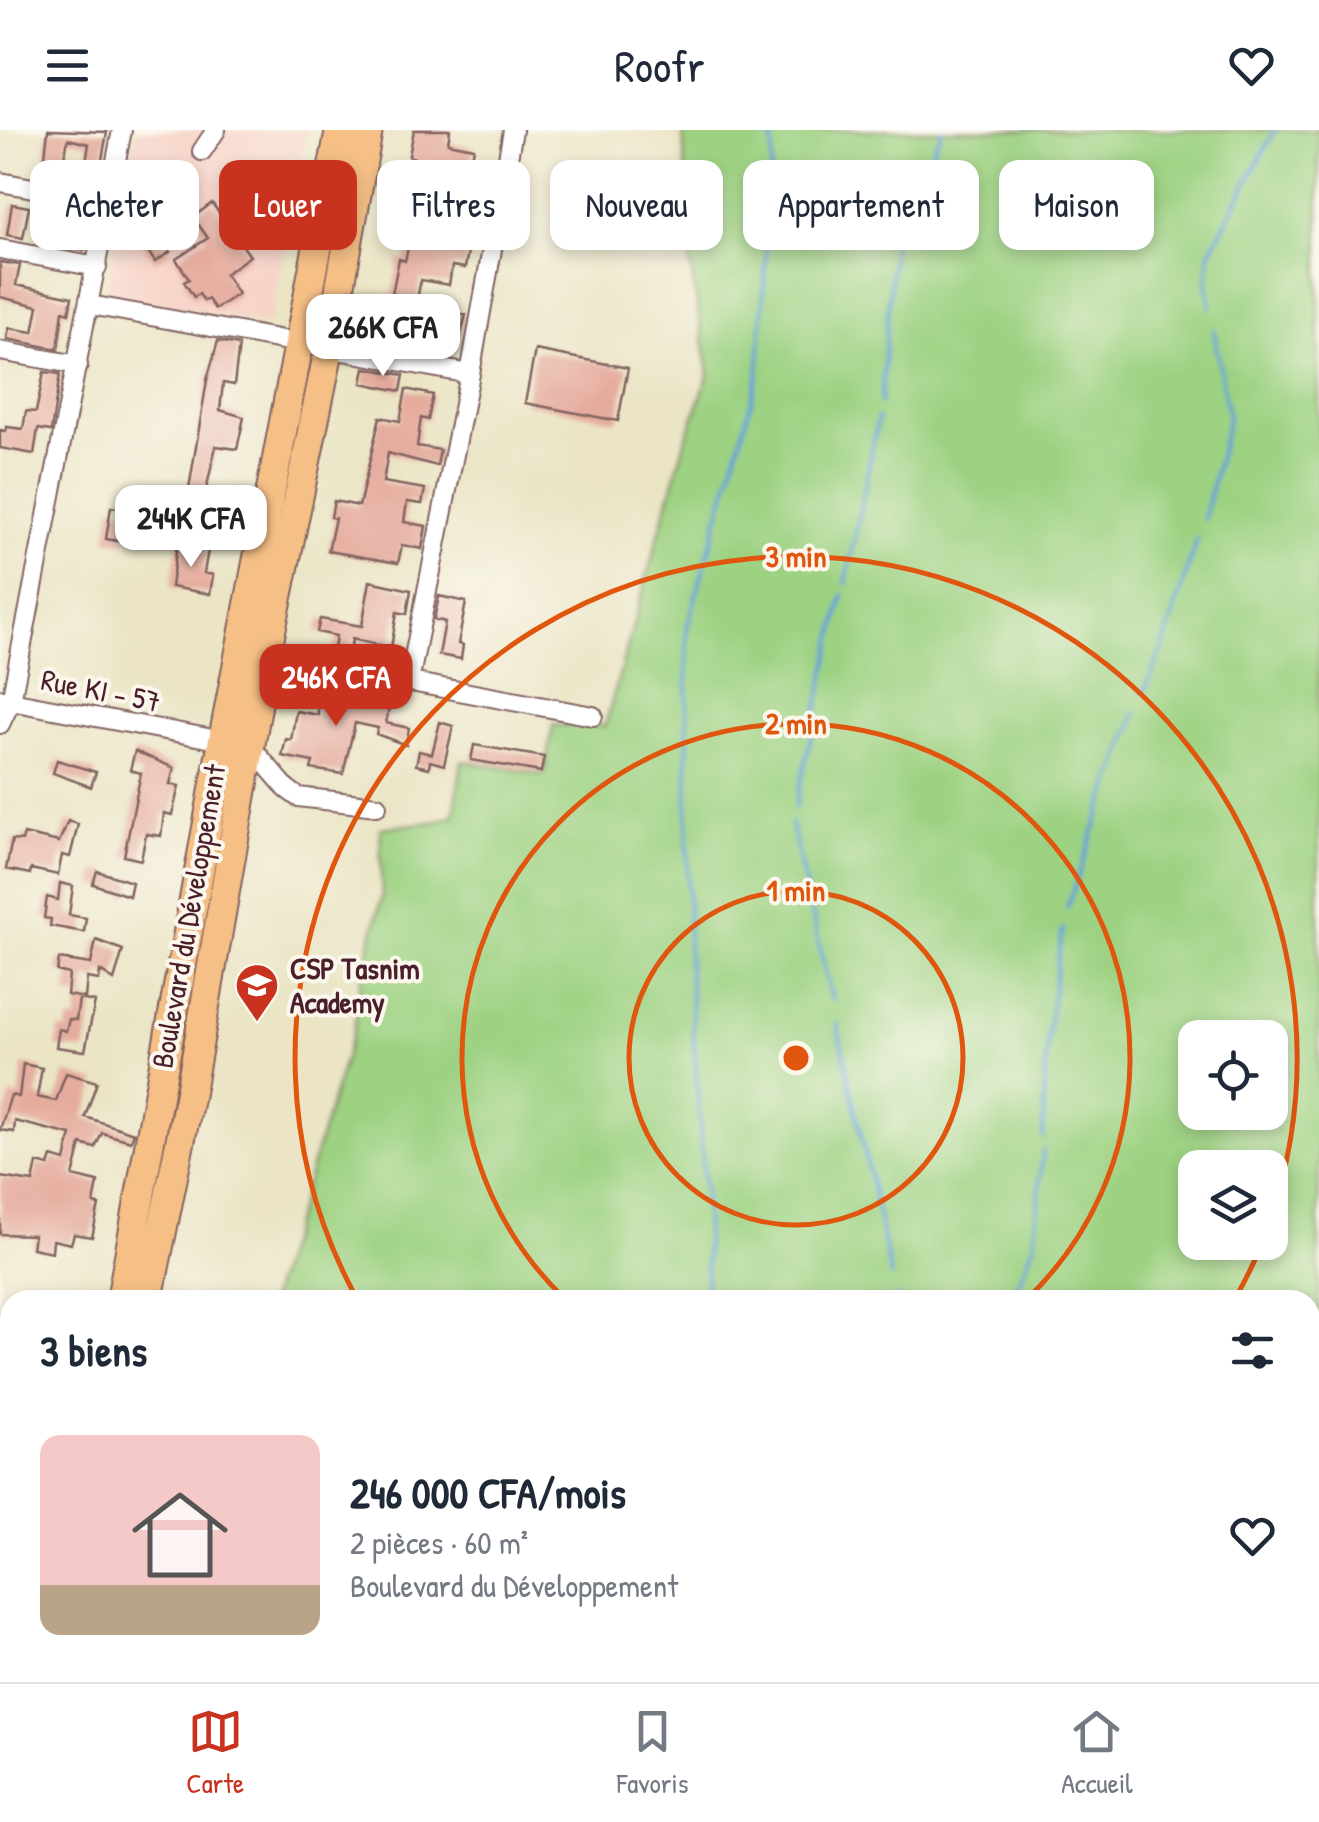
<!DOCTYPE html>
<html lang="fr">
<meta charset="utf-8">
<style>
:root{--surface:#fff;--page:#f6f6f7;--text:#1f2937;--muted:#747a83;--line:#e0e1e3;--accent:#c8321e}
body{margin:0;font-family:"Patrick Hand",sans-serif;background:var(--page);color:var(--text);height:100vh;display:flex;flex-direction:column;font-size:38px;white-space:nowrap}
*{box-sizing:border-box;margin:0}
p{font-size:32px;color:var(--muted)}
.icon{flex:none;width:55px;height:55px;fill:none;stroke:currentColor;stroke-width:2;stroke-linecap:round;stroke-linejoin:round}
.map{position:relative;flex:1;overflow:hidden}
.side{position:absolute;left:0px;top:1160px;width:1320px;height:392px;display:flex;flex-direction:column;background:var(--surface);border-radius:30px 30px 0 0;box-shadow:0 5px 15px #0003}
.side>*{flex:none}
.guide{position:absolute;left:30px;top:30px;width:1260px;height:90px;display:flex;gap:20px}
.controls{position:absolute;left:1178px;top:890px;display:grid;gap:20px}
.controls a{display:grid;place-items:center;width:110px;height:110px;border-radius:20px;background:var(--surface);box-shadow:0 5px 15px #0003;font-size:50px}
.price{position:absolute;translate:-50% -85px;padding:0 22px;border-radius:20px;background:#fff;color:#222;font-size:32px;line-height:65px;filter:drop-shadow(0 2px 5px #0008)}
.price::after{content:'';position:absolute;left:50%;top:60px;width:30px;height:22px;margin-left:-15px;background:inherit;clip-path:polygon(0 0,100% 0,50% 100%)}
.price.active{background:var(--accent);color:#fff}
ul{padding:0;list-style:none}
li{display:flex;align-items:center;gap:30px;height:250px;padding:0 40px}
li+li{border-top:2px solid var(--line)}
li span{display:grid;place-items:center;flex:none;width:280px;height:200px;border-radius:20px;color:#555}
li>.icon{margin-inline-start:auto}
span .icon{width:120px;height:120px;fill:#fffc;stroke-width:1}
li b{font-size:42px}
h2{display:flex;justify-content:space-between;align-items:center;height:120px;padding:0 40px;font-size:42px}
.chip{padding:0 35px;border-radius:20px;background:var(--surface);box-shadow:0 5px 15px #0003;font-size:35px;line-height:90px}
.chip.active{background:var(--accent);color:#fff}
header{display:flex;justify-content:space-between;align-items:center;height:130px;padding:0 40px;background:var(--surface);font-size:45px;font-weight:600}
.menu{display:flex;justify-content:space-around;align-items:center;height:140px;border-top:2px solid var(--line);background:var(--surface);font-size:28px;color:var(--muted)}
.menu a{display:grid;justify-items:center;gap:5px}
.menu .active{color:var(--accent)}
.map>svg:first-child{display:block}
.built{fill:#f7d1c6}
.green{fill:#9dd282;stroke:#747856;stroke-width:2.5;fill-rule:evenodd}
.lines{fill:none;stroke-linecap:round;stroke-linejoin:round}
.stream{stroke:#65a1d6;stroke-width:4}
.building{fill:#e5ac9e}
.minor-casing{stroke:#826461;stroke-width:22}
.highway-casing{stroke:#826461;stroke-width:32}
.minor{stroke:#fff;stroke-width:18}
.highway{stroke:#f5bf86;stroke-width:28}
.ring{fill:none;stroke:#e0560e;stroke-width:5}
.labels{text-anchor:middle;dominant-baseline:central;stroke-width:8;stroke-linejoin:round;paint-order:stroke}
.street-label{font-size:30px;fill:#4a1f2b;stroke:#fbf7ec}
.poi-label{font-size:30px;font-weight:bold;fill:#4a1f2b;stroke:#fbf7ec;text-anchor:start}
.centre{fill:#e0560e;stroke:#fbf7ec;stroke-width:5}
.ring-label{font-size:30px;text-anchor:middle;font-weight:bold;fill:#e0560e;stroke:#fbf7ec;stroke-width:8;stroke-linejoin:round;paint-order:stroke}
</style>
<header><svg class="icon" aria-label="menu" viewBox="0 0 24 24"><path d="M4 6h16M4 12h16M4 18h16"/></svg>Roofr<svg class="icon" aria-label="heart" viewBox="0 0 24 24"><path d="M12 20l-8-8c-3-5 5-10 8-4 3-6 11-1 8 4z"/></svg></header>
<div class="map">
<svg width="1319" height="1552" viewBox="0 0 1319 1552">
<rect width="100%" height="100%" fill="#fbf7ec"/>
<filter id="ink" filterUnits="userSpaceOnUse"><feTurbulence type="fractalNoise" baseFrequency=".01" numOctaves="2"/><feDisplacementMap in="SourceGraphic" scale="20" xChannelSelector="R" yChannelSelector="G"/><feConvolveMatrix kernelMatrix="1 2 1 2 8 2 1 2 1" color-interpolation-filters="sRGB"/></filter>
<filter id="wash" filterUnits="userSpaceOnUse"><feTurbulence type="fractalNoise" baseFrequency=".0048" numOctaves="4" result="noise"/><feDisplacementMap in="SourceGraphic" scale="40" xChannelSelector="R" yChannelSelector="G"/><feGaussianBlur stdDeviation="2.25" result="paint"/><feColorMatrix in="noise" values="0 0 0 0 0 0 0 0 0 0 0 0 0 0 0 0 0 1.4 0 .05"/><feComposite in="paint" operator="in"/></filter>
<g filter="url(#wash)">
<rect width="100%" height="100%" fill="#ebe5c6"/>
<path class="built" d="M137,0H307L270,195L106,163Z"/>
<path class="green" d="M683,0H1319V1272L1310,1294V1170H270L354,899L361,851L382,766L380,698L439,691L454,685L462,631L544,645L553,595L605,596L684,315L709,244L691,140ZM1195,908H1270V982H1195ZM1195,1038H1270V1112H1195Z
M154,1542L581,1543L563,1552H152Z"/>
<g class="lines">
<path class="stream" d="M916,59L942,0
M1211,177L1207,154L1209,124L1275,0
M881,272L893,115L909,71
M1204,389L1228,288L1214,200
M846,453L878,288
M1144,563L1162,520L1197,409
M795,678L843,465
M791,693L832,870
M1067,778L1136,582
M837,893L891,1146
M1043,1007C1043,937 1050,868 1063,799
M895,1166L896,1170
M707,1170L705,1067L688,828L687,498L758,248L773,16L770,0
M1011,1170L1034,1115L1043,1021
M898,1552V1542"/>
</g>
<g id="blocks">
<path class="building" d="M48,0L107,2L100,41L85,38L89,14L68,9L64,30L45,26Z
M414,0H450L448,13L474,18L464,63L459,62L453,94L432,91L427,113L468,121L465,138L452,136L449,155L421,150L417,169L392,164L399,129L405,131L420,66L441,70L445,46L424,42L422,54L409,51L413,27L409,26Z
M212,73L250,126L225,144L238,164L215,179L208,169L204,171L199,164L194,167L184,152L189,149L176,129L208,108L193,87Z
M12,74L29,77L23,108L7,105Z
M68,77L91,81L84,120L63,116Z
M130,80L139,93L146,88L170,122L155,132L138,106L128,113L116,94Z
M0,132L20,135L16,155L72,167L69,183L63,181L58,219L7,209L9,198L33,202L38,176L0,167Z
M424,177L466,185L458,215L417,210Z
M218,211L239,215L234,255L223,253L220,280L244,287L237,319L216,316L203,374L187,371L207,250Z
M535,220L628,238L618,291L525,273Z
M365,238L404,245L401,261L362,253Z
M44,242L60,244L51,301L38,299L34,324L0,318V300L6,301L7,297L23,299L26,281L36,282Z
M406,259L433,265L428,290L421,288L417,316L440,320L437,336L388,323L383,352L425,359L422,374L407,372L404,392L426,396L422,419L402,415L398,433L328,421L335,388L331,387L334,371L359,376L380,287L400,291Z
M111,377L128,380L123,412L106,409Z
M177,414L208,420L204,443L213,445L210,464L171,457Z
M370,451L411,460L407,484L397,482L391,518L352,509L349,528L333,525L336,506L317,502L320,489L362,496Z
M439,466L466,472L458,514L463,515L461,529L439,525L445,492L434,489Z
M301,544L329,550L330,573L360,578L361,568L390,573L386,593L409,598L406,615L376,604L378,598L355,593L343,644L311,639L313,632L282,626L286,609L291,610L296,581L318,585L317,555L299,552Z
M440,592L453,596L444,635L430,631L429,638L416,635L419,621L432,624Z
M474,615L544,627L541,642L471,630Z
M135,621L174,638L170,654L179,656L172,685L164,683L161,706L146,704L141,730L124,726L141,643L130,640Z
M57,630L96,642L91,657L53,643Z
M68,691L78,694L70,727L62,725L58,745L31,739L30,744L6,739L12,710L22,711L24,704L59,712Z
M97,741L132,752L129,766L93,754Z
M60,753L73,756L69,785L86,788L84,802L50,796L51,789L44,788L47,767L58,770Z
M96,810L123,820L114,850L100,841L99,850L87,848L85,868L67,865L69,844L57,841L59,829L91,834Z
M79,869L95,872L85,921L56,917L59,899L66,901L69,889L76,890Z
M23,934L42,938L37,967L56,971L66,943L97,952L85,987L134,1003L131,1011L102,1003L95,1018L81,1014L73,1046L98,1052L94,1074L99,1075L92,1107L74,1104L71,1114L53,1110L52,1122L32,1118L34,1105L0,1104V1047L33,1052L37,1033L49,1036L52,1027L65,1031L71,1005L15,991L14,1002L0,1000L11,965L19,967Z"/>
</g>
</g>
<g filter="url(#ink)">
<use href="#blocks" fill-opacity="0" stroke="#826461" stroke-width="2.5"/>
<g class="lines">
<g class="minor-casing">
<path id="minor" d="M202,21L216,0
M0,52L109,72
M0,119L97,137
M90,175L470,244
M0,221L78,235
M266,525L593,586
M409,552L470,244L513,0
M0,569L250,616L287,659L298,667L377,676
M0,594L11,571L122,0
M1310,1315L1319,1292
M1310,1359L1319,1361
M0,1368L10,1402
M574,1552L592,1542
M1227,1552L1230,1542"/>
</g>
<g class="highway-casing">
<path id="highway" d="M121,1170L223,610L340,0
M148,1170L189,968L266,525L329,219L368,0
M1310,1414L1319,1416
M1310,1436L1319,1438
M46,1552L48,1542
M72,1552L74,1542
M640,1552L658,1542
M685,1552L702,1542"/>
</g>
<use href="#minor" class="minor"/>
<use href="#highway" class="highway"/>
</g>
</g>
<g class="ring">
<circle cx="796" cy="928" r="167"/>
<path d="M564 1168A334 334 0 1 1 1028 1168"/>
<path d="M1261 1116A501 501 0 0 1 1236 1167M356 1167A501 501 0 1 1 1271 1087"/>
</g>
<defs>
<g id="school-pin" transform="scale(2.25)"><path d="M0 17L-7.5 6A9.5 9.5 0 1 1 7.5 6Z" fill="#c8321e" stroke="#fbf7ec"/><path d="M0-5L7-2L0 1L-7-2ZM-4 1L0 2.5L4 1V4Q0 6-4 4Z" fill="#fff"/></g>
</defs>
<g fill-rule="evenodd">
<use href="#school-pin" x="257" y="855"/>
</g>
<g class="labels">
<g class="street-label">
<text transform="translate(101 560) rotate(11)">Rue KI - 57</text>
<text transform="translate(188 786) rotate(-80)">Boulevard du Développement</text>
</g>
<g class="poi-label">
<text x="290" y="838">CSP Tasnim<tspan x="290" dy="34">Academy</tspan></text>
</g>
</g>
<circle cx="796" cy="928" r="15" class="centre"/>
<g class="ring-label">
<text x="796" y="437">3 min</text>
<text x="796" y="604">2 min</text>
<text x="796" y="771">1 min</text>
</g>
</svg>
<div class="controls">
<a><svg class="icon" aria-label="locate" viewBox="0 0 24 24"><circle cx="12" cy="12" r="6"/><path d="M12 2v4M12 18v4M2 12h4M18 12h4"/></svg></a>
<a><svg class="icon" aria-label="layers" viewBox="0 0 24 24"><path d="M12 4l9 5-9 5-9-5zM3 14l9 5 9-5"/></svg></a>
</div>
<b class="price" style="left:383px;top:249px">266K CFA</b>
<b class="price" style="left:191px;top:440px">244K CFA</b>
<b class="price active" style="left:336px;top:599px">246K CFA</b>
<div class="guide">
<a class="chip">Acheter</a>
<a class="chip active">Louer</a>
<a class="chip">Filtres</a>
<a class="chip">Nouveau</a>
<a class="chip">Appartement</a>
<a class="chip">Maison</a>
</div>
<section class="side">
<h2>3 biens<svg class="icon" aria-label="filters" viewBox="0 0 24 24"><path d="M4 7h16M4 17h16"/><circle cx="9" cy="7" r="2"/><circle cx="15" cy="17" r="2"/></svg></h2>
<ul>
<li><span style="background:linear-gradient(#f6c9c9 75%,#b9a48a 0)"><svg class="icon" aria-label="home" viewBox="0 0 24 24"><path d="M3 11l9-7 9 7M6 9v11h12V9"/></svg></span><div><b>246 000 CFA/mois</b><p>2 pièces · 60 m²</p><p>Boulevard du Développement</p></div><svg class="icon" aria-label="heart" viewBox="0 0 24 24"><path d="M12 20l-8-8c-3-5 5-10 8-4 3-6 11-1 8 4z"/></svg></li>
</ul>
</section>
</div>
<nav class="menu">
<a class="active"><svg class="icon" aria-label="map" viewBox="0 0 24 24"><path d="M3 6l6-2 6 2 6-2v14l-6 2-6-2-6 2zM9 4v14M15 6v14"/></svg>Carte</a>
<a><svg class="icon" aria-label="saved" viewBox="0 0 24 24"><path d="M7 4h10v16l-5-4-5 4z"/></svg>Favoris</a>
<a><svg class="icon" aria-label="home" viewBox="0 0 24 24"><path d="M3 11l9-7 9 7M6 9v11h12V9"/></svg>Accueil</a>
</nav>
